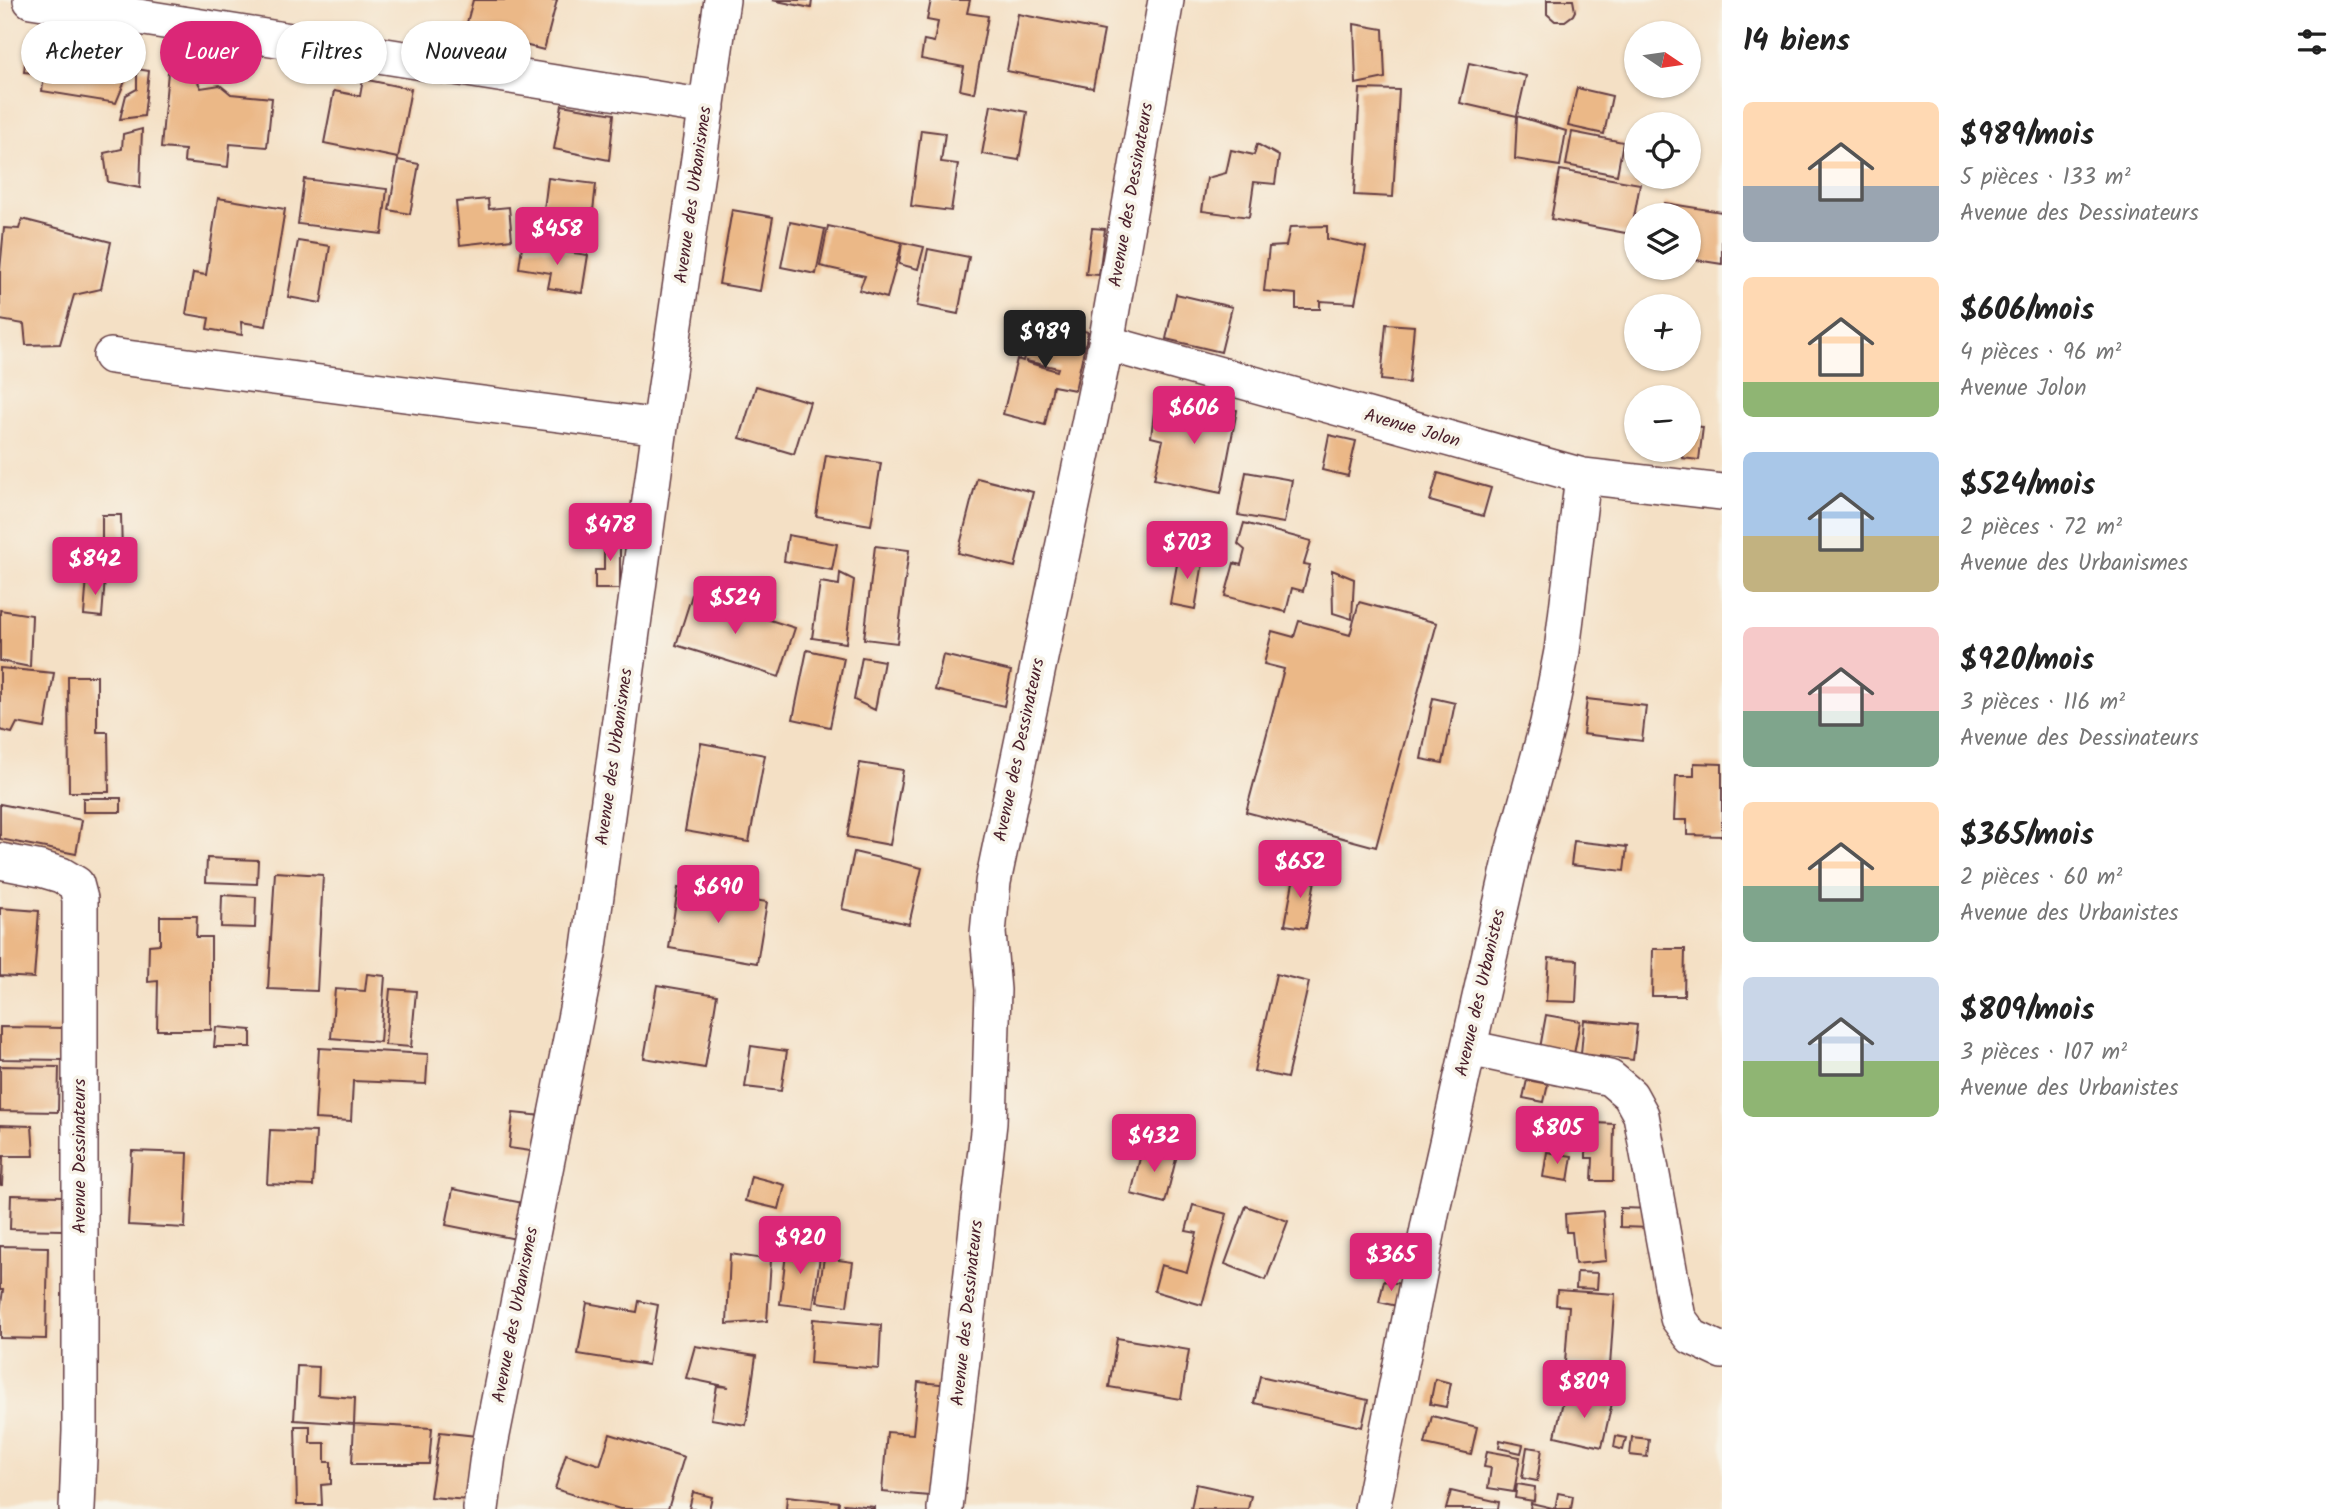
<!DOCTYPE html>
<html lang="fr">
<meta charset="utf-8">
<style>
:root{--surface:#fff;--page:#f2f2f2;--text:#222;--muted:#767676;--accent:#db2777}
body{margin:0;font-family:Kalam,sans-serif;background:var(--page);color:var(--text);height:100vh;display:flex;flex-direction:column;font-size:26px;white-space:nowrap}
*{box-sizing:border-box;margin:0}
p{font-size:23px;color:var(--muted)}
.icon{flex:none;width:38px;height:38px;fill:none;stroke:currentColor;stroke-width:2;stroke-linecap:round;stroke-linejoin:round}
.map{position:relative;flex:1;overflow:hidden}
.panel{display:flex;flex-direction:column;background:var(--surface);width:630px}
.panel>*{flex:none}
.hud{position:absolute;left:21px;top:21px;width:665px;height:63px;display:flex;gap:14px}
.needle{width:46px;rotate:103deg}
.fabs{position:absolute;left:1624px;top:21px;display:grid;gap:14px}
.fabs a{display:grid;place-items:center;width:77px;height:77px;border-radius:50%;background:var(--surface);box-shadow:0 2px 5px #0004;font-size:35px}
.price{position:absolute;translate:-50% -60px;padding:0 16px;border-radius:7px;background:var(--accent);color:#fff;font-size:23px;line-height:46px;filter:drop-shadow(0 2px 4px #0008)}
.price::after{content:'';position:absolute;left:50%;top:42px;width:21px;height:16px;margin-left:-10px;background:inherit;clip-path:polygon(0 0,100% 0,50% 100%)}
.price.selected{background:#222;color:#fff}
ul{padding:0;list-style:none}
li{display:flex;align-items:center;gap:21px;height:175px;padding:0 21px}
li span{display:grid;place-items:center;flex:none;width:196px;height:140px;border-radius:10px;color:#555}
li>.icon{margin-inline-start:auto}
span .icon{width:84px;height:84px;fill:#fffc;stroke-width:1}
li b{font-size:30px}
h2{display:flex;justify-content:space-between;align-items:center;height:84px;padding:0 21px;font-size:30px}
.tag{padding:0 24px;border-radius:32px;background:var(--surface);box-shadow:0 2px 5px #0004;font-size:24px;line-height:63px}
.tag.selected{background:var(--accent);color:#fff}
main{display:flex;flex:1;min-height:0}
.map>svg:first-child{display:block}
.building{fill:#ebb887;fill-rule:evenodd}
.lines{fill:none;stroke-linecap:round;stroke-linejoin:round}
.minor-casing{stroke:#643c42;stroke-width:38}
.minor{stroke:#fff;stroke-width:35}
.labels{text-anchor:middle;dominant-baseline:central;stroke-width:7;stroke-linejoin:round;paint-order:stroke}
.street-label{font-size:18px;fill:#4a1f2b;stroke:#f7f3e8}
</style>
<main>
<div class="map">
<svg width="1722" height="1509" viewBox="0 0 1722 1509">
<rect width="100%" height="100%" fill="#f7f3e8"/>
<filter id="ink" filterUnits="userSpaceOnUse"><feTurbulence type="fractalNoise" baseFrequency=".0143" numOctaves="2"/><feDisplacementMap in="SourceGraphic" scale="14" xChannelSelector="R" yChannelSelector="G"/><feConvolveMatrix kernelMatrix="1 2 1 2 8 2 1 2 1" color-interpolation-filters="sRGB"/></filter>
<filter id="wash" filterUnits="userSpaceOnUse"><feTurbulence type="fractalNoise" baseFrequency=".00686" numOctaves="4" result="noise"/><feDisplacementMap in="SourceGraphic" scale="28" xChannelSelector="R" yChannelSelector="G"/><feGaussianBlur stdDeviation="1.57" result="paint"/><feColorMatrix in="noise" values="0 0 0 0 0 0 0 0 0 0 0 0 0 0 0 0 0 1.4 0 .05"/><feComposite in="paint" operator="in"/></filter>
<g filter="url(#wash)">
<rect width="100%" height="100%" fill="#f4e0c5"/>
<g id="blocks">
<path class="building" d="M473,0H557L544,50L465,30Z
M772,0H812L811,8Z
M931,0H970L967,13L988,16L974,93L960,90L964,67L921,59L924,40L934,42L938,22L927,20Z
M1547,0H1573L1575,11L1573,15L1565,21H1555L1547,14Z
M1018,14L1104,31L1093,88L1007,71Z
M1354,24L1383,29L1385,78L1356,84Z
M50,36L138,50L116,103L42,91Z
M28,37L38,39L34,73L24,72Z
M1469,63L1526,76L1517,116L1460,103Z
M137,69L149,71L144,116L120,119L126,95L137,89Z
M168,72L194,75L201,88L220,85L231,94L272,98L267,147L230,144L228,167L184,162L185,150L161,148Z
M363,79L411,89L398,158L324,143L334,91L360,96Z
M1577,88L1612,96L1604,134L1568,126Z
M1360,89L1399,90L1393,197L1354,195Z
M562,105L614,114L609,160L554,149Z
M991,105L1027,112L1019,160L982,154Z
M1517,116L1566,131L1560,166L1515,159Z
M142,129L140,188L108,182L104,153L122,149L123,134Z
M921,130L945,133L941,162L958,164L951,211L911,206Z
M1572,132L1623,142L1617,175L1566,165Z
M1257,144L1279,156L1275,184L1254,182L1249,217L1202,211L1207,178L1226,173L1231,150L1254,155Z
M398,160L419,164L410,214L389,210Z
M1560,170L1640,184L1631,234L1551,219Z
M548,178L596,184L589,247L540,241Z
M304,179L387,189L382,234L298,224Z
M218,198L285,209L266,326L241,322L242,335L207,329L209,318L186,314L193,273L206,275Z
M488,199L489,209L509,207L512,239L460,245L456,202Z
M1665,203L1722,212V264L1690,259L1689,215H1663Z
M732,210L773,217L760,291L719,284Z
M22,219L111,242L101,289L74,295L60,344L26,345L24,324L0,320V270L4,228L19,229Z
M790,222L825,229L816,274L781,267Z
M828,226L924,247L918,269L899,264L902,243L887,298L859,290L865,276L820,266Z
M1327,226V239L1366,247L1355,303L1320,301V309H1296V294L1264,291L1269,247L1286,246L1290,227Z
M1092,228L1105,229L1099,275L1086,274Z
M298,241L330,246L321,303L288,297Z
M522,246L588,255L582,293L548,288L551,273L519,268Z
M928,249L969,257L958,314L917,306Z
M1176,294L1232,307L1221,352L1166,339Z
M1033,319L1088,332L1075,390L1053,386L1045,425L1003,414L1017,359L1023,361ZM1026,361L1058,368L1057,371L1026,362Z
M1386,324L1414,326L1409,383L1381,380Z
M756,386L810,402L794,454L740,438Z
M1155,404L1200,417L1202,406L1237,410L1221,493L1154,479L1163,440L1151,437Z
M1689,426L1703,427L1699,460L1682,458L1683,450H1689Z
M1329,435L1356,441L1348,476L1322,470Z
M826,455L881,463L871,525L816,516Z
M1246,472L1292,480L1284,523L1238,515Z
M1438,473L1491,488L1483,516L1430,501Z
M977,478L1033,492L1015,567L958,553Z
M102,515H121L122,552H102Z
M1244,523L1311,541L1304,564L1310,565L1303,591L1292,588L1286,612L1225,596L1234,563L1241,565L1245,550L1238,544Z
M604,529L620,535V589H595V570H604Z
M788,535L837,544L832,570L784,561Z
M875,546L909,550L897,643L864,639Z
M1179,553L1204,557L1195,609L1170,604Z
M1332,570L1354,579L1352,619L1333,613Z
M840,573L854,580L846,643L812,638L820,582L839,585Z
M87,577L105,578L102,617L84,615Z
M692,595L795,628L779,677L676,645Z
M1359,602L1437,623L1376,847L1246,812L1284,669L1264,664L1272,631L1294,637L1299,621L1350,635Z
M0,610L32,615L30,667L0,661Z
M807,650L844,658L830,727L793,719Z
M943,655L1011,671L1004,706L935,690Z
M862,657L884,661L875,710L854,700Z
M0,668L54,673L45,728L17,723L12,733L0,730Z
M68,676H97V732H108L109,792H69Z
M1433,698L1455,703L1443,763L1421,759Z
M1587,699L1646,706L1642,741L1583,734Z
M701,743L765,755L749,842L685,831Z
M860,763L903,770L890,845L847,837Z
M1694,763L1722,764V836L1687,835V820H1674L1676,776H1694Z
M83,798H121V812H83Z
M0,804L82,820L76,854L0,839Z
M1574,841L1627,847L1624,871L1571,865Z
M854,852L922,868L909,924L842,909Z
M207,858L258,860L257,884L206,882Z
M1295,871L1316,875L1306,928L1285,925Z
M275,872L323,875L317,991L268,989Z
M678,888L767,902L757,963L669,948Z
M222,895L256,897L255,928L221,927Z
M0,908L39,911L34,978L0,976Z
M160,916H197L196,937H211V1030H157L158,981L148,982L149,945L160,944Z
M1653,949H1685L1684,996H1652Z
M1549,958L1578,960L1576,1002L1546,1001Z
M367,974L385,976L380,1042L331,1038L335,989L365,991Z
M1276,974L1309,982L1287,1078L1254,1071Z
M657,985L717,995L705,1068L644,1058Z
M390,989L416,991L411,1047L385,1045Z
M1546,1015L1580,1021L1574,1054L1540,1048Z
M1584,1020L1637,1025L1633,1060L1581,1054Z
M0,1027L66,1028L65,1060L0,1059Z
M216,1027L251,1030V1047H214Z
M751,1046L787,1051L781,1091L745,1087Z
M319,1048L428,1054L426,1084L353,1081L351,1121L315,1119Z
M0,1066L59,1067L58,1112L0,1111Z
M1527,1080L1548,1084L1544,1102L1523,1098Z
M513,1113L542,1116L538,1152L509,1148Z
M1596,1123L1614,1124L1613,1181H1592L1593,1158H1586V1135H1595Z
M0,1125L32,1126L34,1156H0Z
M270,1130L316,1132L313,1186L267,1184Z
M1143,1146L1177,1155L1165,1203L1131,1194Z
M132,1151L188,1153L185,1228L128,1225Z
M1547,1152L1572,1156L1568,1181L1543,1177Z
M0,1158H3L2,1185H0Z
M751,1176L785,1185L779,1209L745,1201Z
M453,1189L523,1203L516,1239L446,1225Z
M11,1195L63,1196V1230L10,1229Z
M1193,1205L1227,1214L1202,1305L1154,1291L1161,1265L1187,1272L1197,1233L1186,1231Z
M1246,1206L1288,1221L1266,1280L1225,1264Z
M1620,1208L1654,1209L1653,1228L1620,1227Z
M1603,1211L1606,1261L1575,1264L1572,1232H1566L1565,1214Z
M787,1245L821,1249L813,1308L780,1304Z
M0,1246L48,1247L46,1339L0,1338V1311L3,1290H0Z
M730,1254L771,1260L767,1321L727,1324Z
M824,1258L853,1262L847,1306L817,1302Z
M1577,1272L1598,1273L1597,1289L1576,1288Z
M1384,1281L1402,1284L1397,1306L1379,1302Z
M1557,1290L1615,1294L1610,1366L1565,1363L1569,1306L1556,1305Z
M639,1301L658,1305L648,1365L578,1354L587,1303L637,1312Z
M813,1319L881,1325L879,1369L810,1363Z
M1117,1338L1189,1350L1181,1399L1109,1387Z
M695,1346L756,1356L746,1425L711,1419L717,1386L729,1387L686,1378Z
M297,1366L319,1367L318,1395L355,1398L354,1424L294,1420Z
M1260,1376L1368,1400L1362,1427L1254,1403Z
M1435,1379L1451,1383L1446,1407L1430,1404Z
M918,1382L951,1385L942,1497L882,1492L887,1432L913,1434Z
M1565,1393L1612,1403L1602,1447L1555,1436Z
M1432,1416L1477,1427L1471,1454L1425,1444Z
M354,1424L432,1428L429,1464H352Z
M295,1426H310V1443H325V1462H331V1484L321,1485L322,1505H297Z
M440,1432L476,1436L468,1500L430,1497Z
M610,1434L684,1457L668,1509H620L555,1489L566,1454L600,1465Z
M1616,1436L1626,1438L1623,1450L1614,1447Z
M1632,1437L1649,1439L1647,1457L1630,1455Z
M1500,1440L1523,1445L1521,1453L1499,1448Z
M1527,1447L1542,1449L1537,1481L1522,1478Z
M1487,1451L1520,1457L1514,1492L1488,1488L1491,1468L1484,1467Z
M1196,1484L1251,1496L1248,1509H1191Z
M1517,1484L1535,1487L1534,1501L1515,1498Z
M1451,1491L1499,1502L1498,1509H1446Z
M693,1492L712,1497L709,1509H689Z
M1558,1493L1573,1496L1571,1509H1555Z
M787,1496L839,1502L838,1509H786Z
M1531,1503L1553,1508V1509H1530Z
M844,1504L874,1507V1509H843Z"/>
</g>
</g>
<g filter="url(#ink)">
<use href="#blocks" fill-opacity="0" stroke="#643c42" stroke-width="2"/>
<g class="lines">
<g class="minor-casing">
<path id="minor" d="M31,0L707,107
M1106,343L1583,476L1722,492
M111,356L660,427
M0,861L41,869L61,875L76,884L80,899V1431L77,1509
M1469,1048L1610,1078L1630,1095L1641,1115L1678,1318L1692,1337L1722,1351
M481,1509L488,1455L588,954L660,427L722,0
M945,1509L989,1123L993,990L988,933L993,882L1106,343L1166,0
M1372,1509L1432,1209L1513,852L1548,723L1562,651L1583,476"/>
</g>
<use href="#minor" class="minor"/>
</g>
</g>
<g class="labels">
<g class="street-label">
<text transform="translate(694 195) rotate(-82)">Avenue des Urbanismes</text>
<text transform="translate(1132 195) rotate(-80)">Avenue des Dessinateurs</text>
<text transform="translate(1412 429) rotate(16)">Avenue Jolon</text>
<text transform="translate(1020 750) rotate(-78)">Avenue des Dessinateurs</text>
<text transform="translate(615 757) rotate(-82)">Avenue des Urbanismes</text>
<text transform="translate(1481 993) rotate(-77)">Avenue des Urbanistes</text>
<text transform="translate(80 1156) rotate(-90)">Avenue Dessinateurs</text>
<text transform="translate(968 1313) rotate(-84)">Avenue des Dessinateurs</text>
<text transform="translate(516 1315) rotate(-79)">Avenue des Urbanismes</text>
</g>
</g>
</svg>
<div class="fabs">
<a><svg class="needle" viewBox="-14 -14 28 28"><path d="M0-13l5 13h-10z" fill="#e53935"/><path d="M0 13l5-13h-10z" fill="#767676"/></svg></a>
<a><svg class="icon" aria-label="locate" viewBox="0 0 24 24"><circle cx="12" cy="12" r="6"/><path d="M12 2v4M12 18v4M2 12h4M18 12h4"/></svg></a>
<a><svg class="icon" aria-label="layers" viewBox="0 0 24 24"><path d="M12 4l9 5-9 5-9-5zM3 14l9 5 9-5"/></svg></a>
<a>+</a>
<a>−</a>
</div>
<b class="price" style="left:557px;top:267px">$458</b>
<b class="price selected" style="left:1045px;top:370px">$989</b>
<b class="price" style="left:1194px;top:446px">$606</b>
<b class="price" style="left:610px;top:563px">$478</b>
<b class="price" style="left:1187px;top:581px">$703</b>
<b class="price" style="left:95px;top:597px">$842</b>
<b class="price" style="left:735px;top:636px">$524</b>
<b class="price" style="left:1300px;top:900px">$652</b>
<b class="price" style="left:718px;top:925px">$690</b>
<b class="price" style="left:1557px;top:1166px">$805</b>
<b class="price" style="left:1154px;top:1174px">$432</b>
<b class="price" style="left:800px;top:1276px">$920</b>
<b class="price" style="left:1391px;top:1293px">$365</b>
<b class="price" style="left:1584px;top:1420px">$809</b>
<div class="hud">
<a class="tag">Acheter</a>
<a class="tag selected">Louer</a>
<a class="tag">Filtres</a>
<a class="tag">Nouveau</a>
</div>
</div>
<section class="panel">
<h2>14 biens<svg class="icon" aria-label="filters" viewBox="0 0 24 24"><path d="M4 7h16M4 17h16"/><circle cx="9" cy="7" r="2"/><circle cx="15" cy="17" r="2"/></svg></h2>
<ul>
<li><span style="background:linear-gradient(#ffd9b3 60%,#9aa5b1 0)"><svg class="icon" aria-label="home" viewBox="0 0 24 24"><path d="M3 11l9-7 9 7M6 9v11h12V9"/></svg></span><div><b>$989/mois</b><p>5 pièces · 133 m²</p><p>Avenue des Dessinateurs</p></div></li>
<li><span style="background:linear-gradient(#ffd9b3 75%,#8fb573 0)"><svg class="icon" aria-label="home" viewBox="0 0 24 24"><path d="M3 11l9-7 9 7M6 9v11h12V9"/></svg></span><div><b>$606/mois</b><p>4 pièces · 96 m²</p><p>Avenue Jolon</p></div></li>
<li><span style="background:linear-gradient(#a9c7e8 60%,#c2b280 0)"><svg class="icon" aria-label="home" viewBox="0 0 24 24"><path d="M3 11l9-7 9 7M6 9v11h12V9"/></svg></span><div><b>$524/mois</b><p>2 pièces · 72 m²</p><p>Avenue des Urbanismes</p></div></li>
<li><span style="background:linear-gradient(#f6c9c9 60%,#7fa58c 0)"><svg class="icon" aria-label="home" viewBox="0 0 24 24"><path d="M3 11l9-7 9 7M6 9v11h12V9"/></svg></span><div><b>$920/mois</b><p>3 pièces · 116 m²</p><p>Avenue des Dessinateurs</p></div></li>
<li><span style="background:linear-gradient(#ffd9b3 60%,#7fa58c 0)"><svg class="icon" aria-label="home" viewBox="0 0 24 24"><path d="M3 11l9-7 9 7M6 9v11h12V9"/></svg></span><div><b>$365/mois</b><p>2 pièces · 60 m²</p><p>Avenue des Urbanistes</p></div></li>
<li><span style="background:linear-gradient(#c9d6e8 60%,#8fb573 0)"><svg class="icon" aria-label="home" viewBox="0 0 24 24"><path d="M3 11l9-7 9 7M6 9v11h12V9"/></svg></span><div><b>$809/mois</b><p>3 pièces · 107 m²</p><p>Avenue des Urbanistes</p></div></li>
</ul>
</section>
</main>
